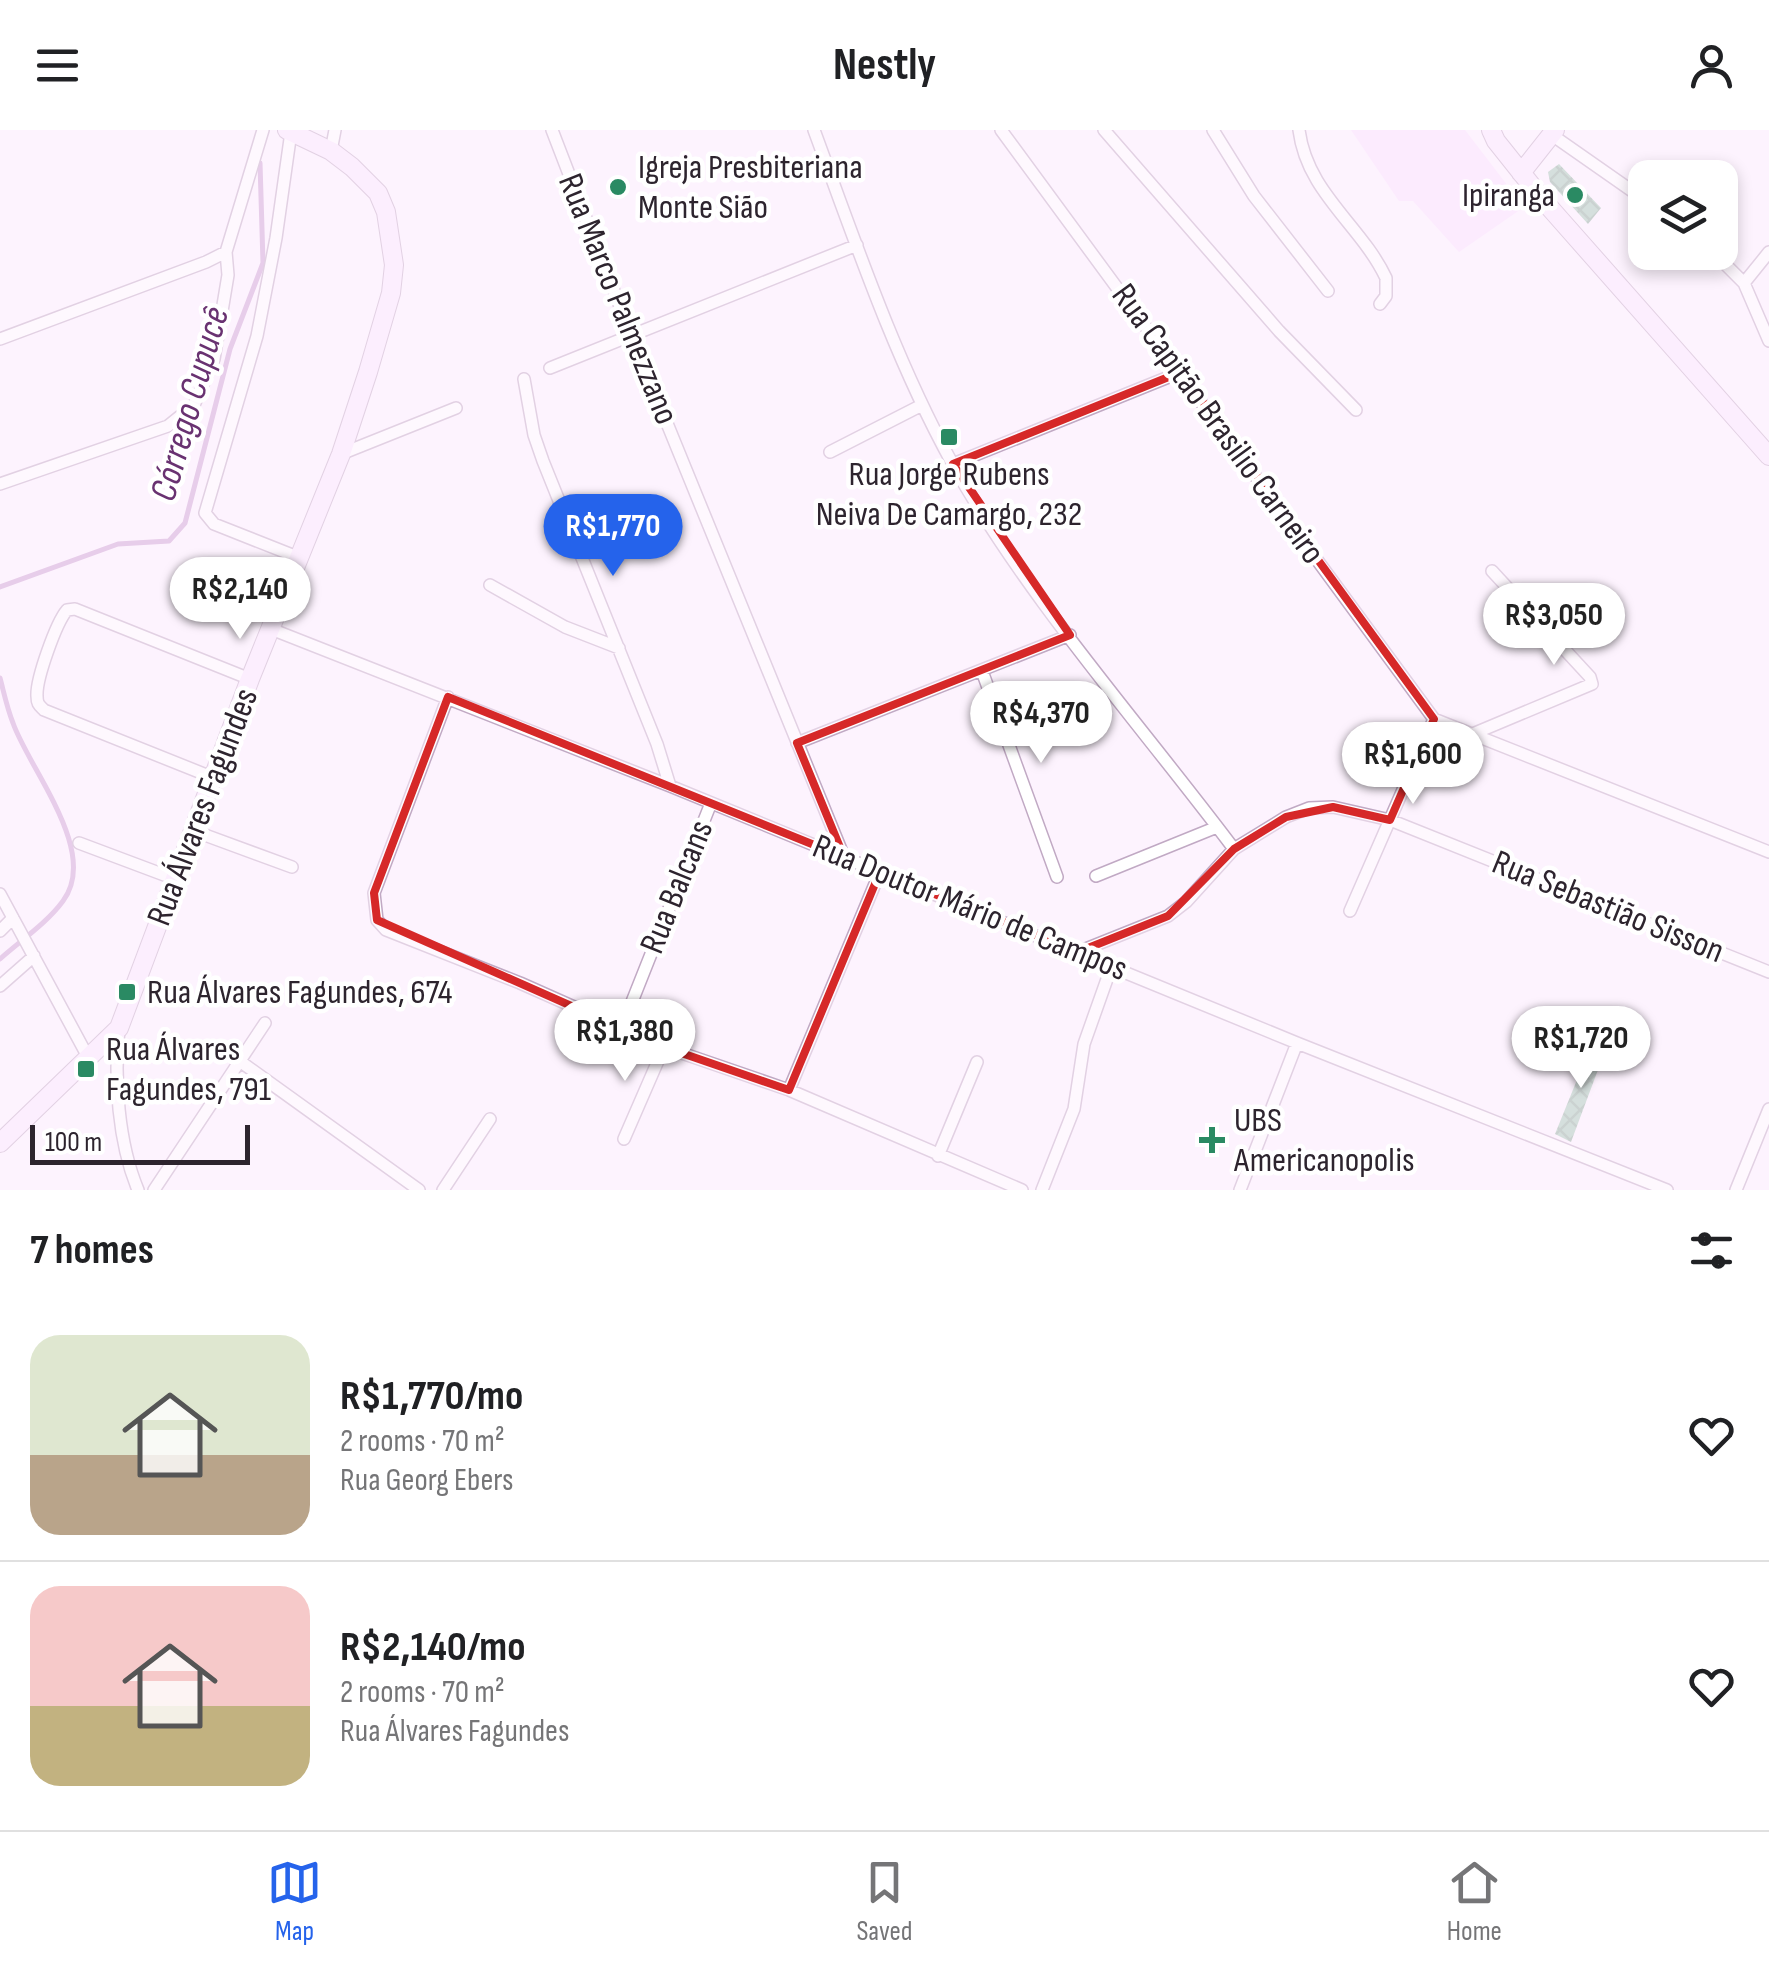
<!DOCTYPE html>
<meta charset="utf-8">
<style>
:root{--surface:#fff;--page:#f6f6f6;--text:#202124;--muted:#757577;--line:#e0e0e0;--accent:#2563eb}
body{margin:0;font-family:"Sofia Sans Condensed",sans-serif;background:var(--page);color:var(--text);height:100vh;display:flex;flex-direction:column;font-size:38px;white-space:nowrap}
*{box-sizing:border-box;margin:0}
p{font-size:32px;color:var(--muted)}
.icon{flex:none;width:55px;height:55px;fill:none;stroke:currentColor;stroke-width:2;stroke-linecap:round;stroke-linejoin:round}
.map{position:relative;height:1060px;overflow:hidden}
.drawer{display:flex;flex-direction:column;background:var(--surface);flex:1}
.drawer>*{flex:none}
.fabs{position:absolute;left:1628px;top:30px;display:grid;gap:20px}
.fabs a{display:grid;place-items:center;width:110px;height:110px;border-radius:20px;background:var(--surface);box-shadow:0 5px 15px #0003;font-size:50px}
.scale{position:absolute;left:30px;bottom:25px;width:220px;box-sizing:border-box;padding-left:10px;border:5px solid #2d242e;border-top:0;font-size:28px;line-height:35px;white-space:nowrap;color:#2d242e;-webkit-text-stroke:8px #fff;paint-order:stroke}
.price{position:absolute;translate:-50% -85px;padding:0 22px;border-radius:35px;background:#fff;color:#222;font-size:32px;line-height:65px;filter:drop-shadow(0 2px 5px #0008)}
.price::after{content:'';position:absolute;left:50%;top:60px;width:30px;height:22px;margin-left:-15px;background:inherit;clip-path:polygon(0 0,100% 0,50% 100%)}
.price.current{background:var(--accent);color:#fff}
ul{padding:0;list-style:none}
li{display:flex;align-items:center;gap:30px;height:250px;padding:0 30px}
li+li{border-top:2px solid var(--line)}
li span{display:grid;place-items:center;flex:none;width:280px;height:200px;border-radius:30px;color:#555}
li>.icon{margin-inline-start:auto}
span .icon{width:120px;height:120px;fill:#fffc;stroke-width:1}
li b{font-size:42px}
h2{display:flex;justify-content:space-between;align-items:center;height:120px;padding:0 30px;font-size:42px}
header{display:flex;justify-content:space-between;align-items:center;height:130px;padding:0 30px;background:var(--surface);font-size:45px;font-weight:700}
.tabs{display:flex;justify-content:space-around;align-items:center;height:140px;border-top:2px solid var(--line);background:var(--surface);font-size:28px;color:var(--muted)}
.tabs a{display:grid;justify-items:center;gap:5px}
.tabs .current{color:var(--accent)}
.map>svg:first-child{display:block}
.built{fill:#fbe2fe}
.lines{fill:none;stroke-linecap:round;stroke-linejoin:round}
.stream{stroke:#cc9fd2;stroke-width:5}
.building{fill:url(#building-cross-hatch)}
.street-casing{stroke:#c1a9c4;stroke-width:14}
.secondary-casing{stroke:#c1a9c4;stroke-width:20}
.street{stroke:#fff;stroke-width:11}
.secondary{stroke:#fbe8fe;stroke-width:18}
.marked{fill:none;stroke:#d62828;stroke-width:8;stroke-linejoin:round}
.poi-dot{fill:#2a8a63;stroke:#fff;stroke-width:4}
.labels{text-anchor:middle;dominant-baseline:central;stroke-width:9;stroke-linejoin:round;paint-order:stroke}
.poi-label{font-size:35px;fill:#2d242e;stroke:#fff;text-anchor:start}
.street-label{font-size:35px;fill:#2d242e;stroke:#fff}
.water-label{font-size:38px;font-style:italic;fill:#693271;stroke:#fff}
</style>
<header><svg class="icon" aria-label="menu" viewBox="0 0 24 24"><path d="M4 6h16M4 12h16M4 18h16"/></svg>Nestly<svg class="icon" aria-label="person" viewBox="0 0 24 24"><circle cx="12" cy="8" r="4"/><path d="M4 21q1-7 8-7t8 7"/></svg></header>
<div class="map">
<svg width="1769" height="1060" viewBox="0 0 1769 1060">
<defs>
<pattern id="building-cross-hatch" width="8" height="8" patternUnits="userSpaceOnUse" patternTransform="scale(2.5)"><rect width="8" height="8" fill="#a5c8b5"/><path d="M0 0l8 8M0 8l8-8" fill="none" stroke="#8eac9c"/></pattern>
</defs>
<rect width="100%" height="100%" fill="#fdf3fe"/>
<path class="built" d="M1351,0H1465L1524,77L1459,122L1413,71H1399Z"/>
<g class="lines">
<path class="stream" d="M0,457L118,414L169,411L185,393L230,219L263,133L260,33
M0,548C4,563 7,578 13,593C29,639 100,722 63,771C47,793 20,811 0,829"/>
</g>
<path class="building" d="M1559,34L1601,78L1588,94L1550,52L1548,42Z
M1594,908L1608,913L1571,1012L1555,1004Z"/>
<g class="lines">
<g class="street-casing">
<path id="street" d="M552,0L631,205L844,727
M814,0C855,111 894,227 951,331C1026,467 1141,595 1234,719
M1001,0L1434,589
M1104,0L1279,201L1356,280
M1213,0L1254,66L1328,161
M1299,0C1307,63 1361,95 1386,148V166L1380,174
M291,2L276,108L257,206L205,383L214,394L300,428
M1552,5L1645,70
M331,21L335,0
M1713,122L1744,153L1769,211
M1744,153L1769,122
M0,209L206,132L226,122
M550,238L857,115
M524,249L534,305L543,331L657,614L670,656
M830,322L922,275
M341,324L456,278
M953,334L1181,242
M0,354L168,296L194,275L214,229L228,145L226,122L263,0
M490,455L565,497L619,518
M271,499L670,656L1297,913L1667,1060
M982,541L1057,747
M448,567L374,763L377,790L386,800L520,853L664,917L789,960L1022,1060
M1434,589L1769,722
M1475,603L1592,554L1590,547L1492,441
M797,613L1070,505
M214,648L44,580C39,575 37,574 37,566C36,549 56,493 67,480L75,479L250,549
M194,701L292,737
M79,713L175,749
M1096,746L1217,697
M0,764L88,927
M1350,781L1434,589
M0,801L13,788
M1078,822L1168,786L1186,772L1234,719L1286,687L1309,678L1333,677L1390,690L1769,842
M0,856L34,826
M622,897L711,673
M119,898C114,949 118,1012 138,1060
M241,932L419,1060
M789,960L880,742
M624,1009L664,917
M938,1026L977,932
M154,1060L265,893
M443,1060L490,989
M1042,1060L1074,979L1084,914L1112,835
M1240,1060L1297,913
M1736,1060L1769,979"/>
</g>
<g class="secondary-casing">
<path id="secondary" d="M1491,0L1496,11L1543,70L1769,326
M1521,43L1555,0
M0,1013L119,898L250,549L341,324L368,242L391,163L394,135L386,82L378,63L352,37L331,21L287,0"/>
</g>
<use href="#street" class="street"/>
<use href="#secondary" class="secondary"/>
</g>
<path d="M0 0H1769V1060H0ZM1181,242L1434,589L1390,690L1333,677L1286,687L1234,719L1168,786L1078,822L880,742L789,960L664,917L377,790L374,763L448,567L844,727L797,613L1070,505L953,334Z" fill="#fdf3fe" fill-opacity=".55" fill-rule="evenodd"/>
<path class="marked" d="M1181,242L1434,589L1390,690L1333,677L1286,687L1234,719L1168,786L1078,822L880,742L789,960L664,917L377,790L374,763L448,567L844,727L797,613L1070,505L953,334Z"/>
<g class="poi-dot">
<circle cx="618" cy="57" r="10"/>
<circle cx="1575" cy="65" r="10"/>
<rect x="939" y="297" width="20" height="20" rx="5"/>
<rect x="117" y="852" width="20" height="20" rx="5"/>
<rect x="76" y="929" width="20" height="20" rx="5"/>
<path d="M1207 995h10v10h10v10h-10v10h-10v-10h-10v-10h10z"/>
</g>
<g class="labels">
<g class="poi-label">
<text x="638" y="37">Igreja Presbiteriana<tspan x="638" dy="40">Monte Sião</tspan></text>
<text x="1555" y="65" text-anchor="end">Ipiranga</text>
<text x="949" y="344" text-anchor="middle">Rua Jorge Rubens<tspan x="949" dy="40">Neiva De Camargo, 232</tspan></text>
<text x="147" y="862">Rua Álvares Fagundes, 674</text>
<text x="106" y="919">Rua Álvares<tspan x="106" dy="40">Fagundes, 791</tspan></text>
<text x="1234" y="990">UBS<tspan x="1234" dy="40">Americanopolis</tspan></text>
</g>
<g class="street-label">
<text transform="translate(618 169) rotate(68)">Rua Marco Palmezzano</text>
<text transform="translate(1218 294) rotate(54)">Rua Capitão Brasilio Carneiro</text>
<text transform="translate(203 677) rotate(-69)">Rua Álvares Fagundes</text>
<text transform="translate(677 757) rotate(-68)">Rua Balcans</text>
<text transform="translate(1608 777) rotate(22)">Rua Sebastião Sisson</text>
<text transform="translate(970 778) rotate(22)">Rua Doutor Mário de Campos</text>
</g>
<g class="water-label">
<text transform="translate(190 274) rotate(-74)">Córrego Cupucê</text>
</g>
</g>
</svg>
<div class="fabs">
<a><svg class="icon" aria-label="layers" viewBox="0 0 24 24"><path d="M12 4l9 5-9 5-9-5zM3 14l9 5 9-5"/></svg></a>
</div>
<div class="scale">100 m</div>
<b class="price current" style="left:613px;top:449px">R$1,770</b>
<b class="price" style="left:240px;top:512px">R$2,140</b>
<b class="price" style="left:1554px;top:538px">R$3,050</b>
<b class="price" style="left:1041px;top:636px">R$4,370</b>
<b class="price" style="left:1413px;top:677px">R$1,600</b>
<b class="price" style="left:625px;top:954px">R$1,380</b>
<b class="price" style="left:1581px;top:961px">R$1,720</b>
</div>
<section class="drawer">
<h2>7 homes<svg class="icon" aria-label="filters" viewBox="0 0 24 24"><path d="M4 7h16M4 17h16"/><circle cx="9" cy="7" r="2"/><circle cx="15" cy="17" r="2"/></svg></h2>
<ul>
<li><span style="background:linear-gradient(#dfe7d0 60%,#b9a48a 0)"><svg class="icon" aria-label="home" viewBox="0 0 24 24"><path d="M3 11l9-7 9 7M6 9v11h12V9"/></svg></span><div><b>R$1,770/mo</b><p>2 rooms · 70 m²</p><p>Rua Georg Ebers</p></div><svg class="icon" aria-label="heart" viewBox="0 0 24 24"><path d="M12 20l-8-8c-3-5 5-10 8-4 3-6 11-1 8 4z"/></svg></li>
<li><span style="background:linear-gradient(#f6c9c9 60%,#c2b280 0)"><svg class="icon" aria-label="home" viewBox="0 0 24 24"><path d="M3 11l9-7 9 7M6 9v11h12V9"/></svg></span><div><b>R$2,140/mo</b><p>2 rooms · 70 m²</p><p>Rua Álvares Fagundes</p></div><svg class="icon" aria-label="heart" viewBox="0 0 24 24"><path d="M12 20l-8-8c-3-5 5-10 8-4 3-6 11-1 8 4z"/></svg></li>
</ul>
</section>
<nav class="tabs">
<a class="current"><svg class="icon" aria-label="map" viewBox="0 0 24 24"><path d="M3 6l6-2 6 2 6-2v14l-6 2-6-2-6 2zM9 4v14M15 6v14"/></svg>Map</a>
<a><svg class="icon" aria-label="saved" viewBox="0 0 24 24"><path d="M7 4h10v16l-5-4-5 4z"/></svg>Saved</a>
<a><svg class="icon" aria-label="home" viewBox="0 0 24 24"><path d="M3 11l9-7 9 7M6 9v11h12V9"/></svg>Home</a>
</nav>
